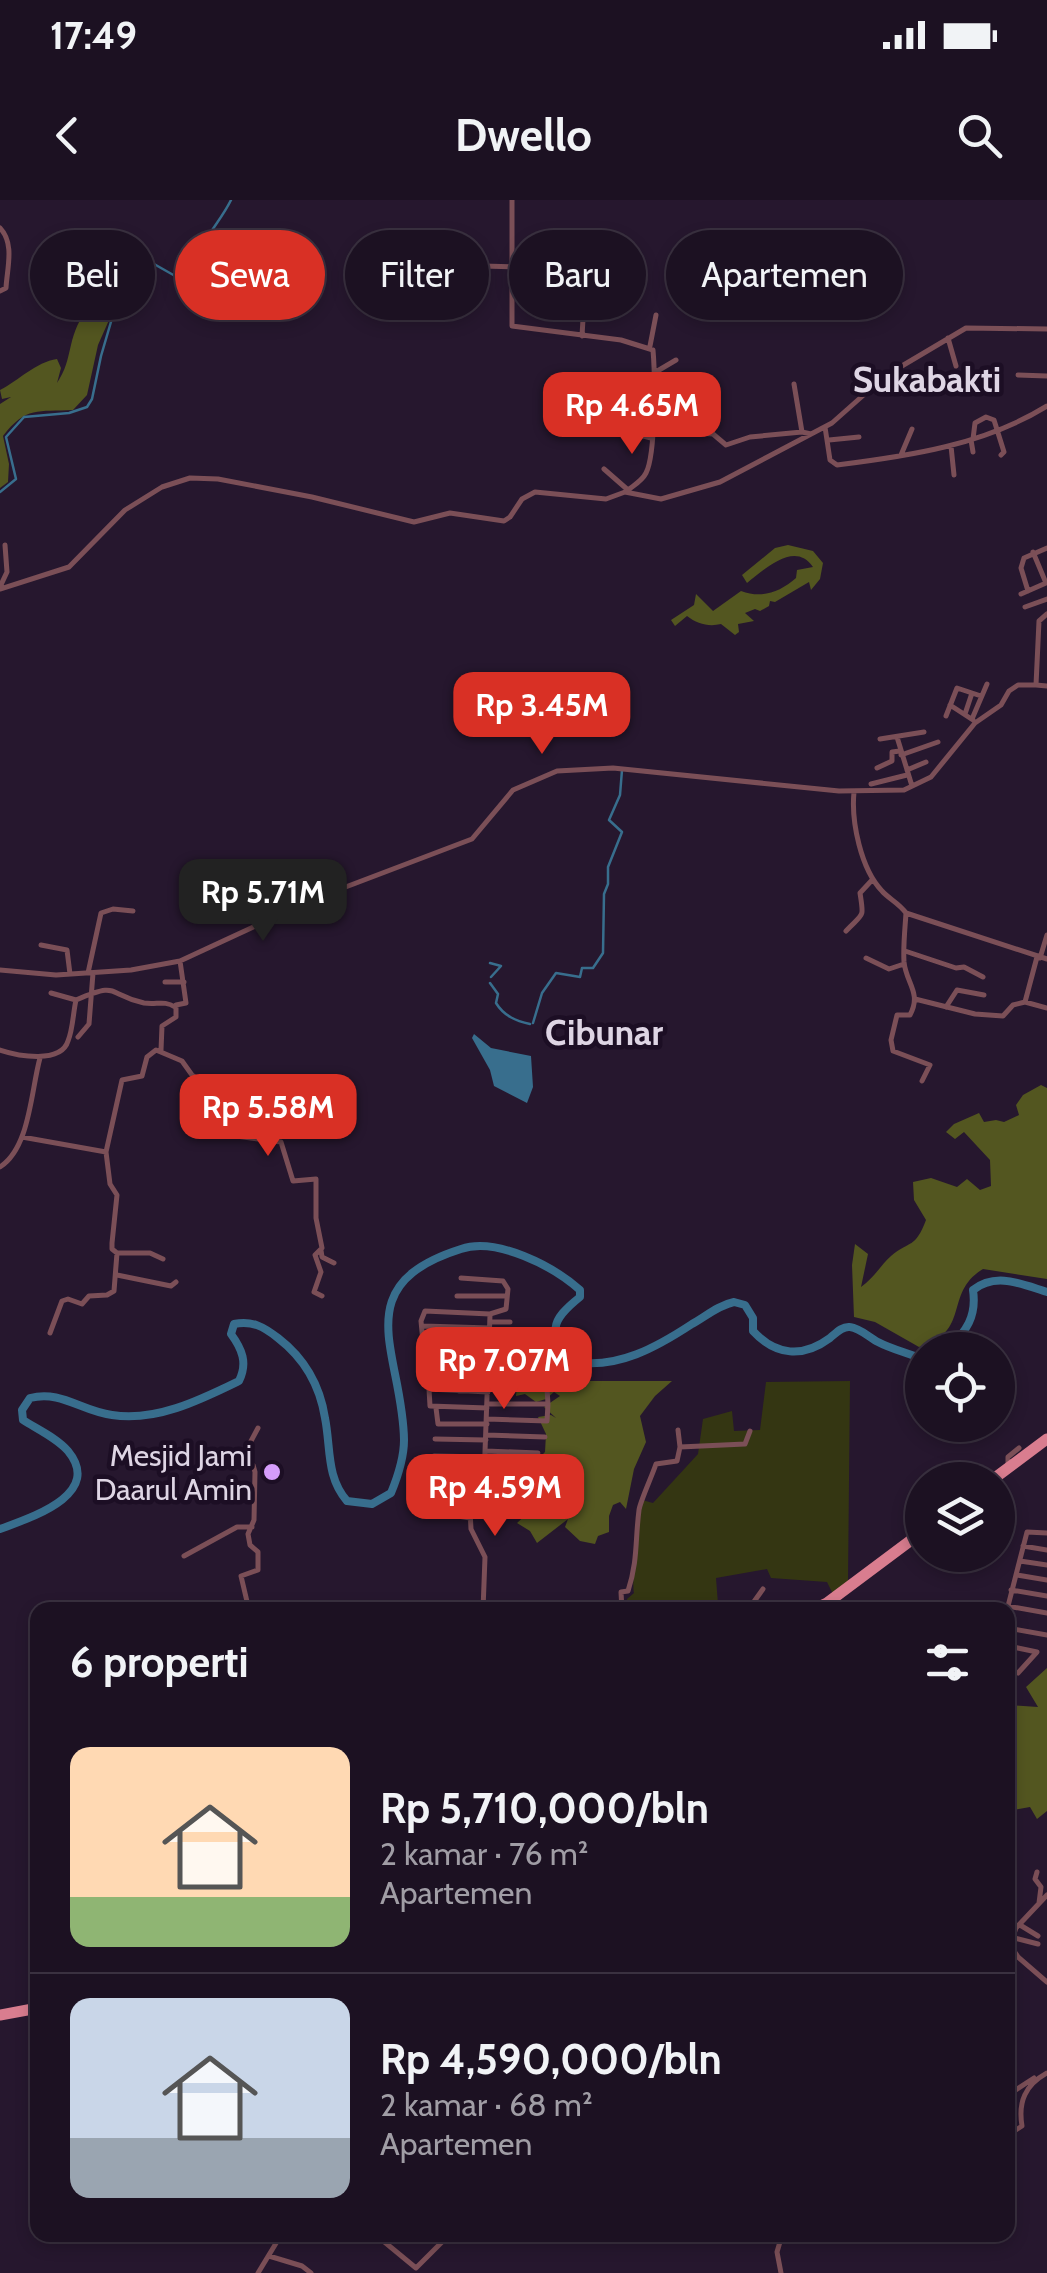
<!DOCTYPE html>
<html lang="id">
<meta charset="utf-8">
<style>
:root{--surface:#1c1122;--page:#251a2a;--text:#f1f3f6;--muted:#a09da5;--line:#3a3140;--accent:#d93025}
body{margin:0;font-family:Cabin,sans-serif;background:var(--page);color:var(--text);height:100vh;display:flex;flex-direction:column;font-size:38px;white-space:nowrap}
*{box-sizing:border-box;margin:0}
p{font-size:32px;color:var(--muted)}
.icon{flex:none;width:55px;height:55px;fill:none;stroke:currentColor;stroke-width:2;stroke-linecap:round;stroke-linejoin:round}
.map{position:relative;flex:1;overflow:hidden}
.details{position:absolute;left:30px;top:1402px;width:985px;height:640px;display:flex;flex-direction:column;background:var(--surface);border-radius:20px;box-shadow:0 5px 15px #0003,0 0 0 2px var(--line)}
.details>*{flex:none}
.top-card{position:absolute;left:30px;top:30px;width:988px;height:90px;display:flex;gap:20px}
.fabs{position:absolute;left:905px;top:1132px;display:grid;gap:20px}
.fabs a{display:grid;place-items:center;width:110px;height:110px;border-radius:50%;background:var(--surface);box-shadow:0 5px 15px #0003,0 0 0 2px var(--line);font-size:50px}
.price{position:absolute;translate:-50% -85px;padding:0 22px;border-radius:20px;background:var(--accent);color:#fff;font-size:32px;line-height:65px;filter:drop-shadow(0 2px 5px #0008)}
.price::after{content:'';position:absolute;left:50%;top:60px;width:30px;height:22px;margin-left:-15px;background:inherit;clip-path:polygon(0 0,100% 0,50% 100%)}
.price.on{background:#222;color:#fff}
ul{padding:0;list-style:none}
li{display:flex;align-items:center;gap:30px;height:250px;padding:0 40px}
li+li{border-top:2px solid var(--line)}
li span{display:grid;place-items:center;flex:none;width:280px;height:200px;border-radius:20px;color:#555}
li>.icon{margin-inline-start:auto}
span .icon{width:120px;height:120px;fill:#fffc;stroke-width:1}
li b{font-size:42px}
h2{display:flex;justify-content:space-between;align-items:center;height:120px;padding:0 40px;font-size:42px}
.chip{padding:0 35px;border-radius:45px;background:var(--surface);box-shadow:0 5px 15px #0003,0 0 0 2px var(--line);font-size:35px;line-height:90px}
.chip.on{background:var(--accent);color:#fff}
.status{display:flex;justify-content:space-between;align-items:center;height:70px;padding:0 50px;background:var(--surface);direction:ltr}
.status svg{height:28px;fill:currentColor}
header{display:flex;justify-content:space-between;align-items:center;height:130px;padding:0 40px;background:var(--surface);font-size:45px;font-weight:700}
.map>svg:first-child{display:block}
.green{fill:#343612}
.forest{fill:#535620}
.water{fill:#386e8d}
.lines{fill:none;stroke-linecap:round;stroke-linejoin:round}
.stream{stroke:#386e8d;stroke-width:2.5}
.river{stroke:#386e8d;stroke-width:8}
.street{stroke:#7b4f57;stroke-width:5}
.primary{stroke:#d97d8f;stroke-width:11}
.poi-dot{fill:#d59cfb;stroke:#1c0e24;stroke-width:4}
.labels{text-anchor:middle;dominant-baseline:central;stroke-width:9;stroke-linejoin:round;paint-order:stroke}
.poi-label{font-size:30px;fill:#ded5e4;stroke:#1c0e24;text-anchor:end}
.quarter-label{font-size:35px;font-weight:bold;fill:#ded5e4;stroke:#1c0e24}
</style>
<div class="status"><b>17:49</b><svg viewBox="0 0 49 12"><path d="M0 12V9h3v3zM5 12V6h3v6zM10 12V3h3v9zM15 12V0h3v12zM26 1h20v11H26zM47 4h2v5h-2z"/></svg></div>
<header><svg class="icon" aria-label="back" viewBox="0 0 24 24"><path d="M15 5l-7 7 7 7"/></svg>Dwello<svg class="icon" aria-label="search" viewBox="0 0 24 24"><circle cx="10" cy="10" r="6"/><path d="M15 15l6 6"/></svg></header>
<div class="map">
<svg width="1047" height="2073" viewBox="0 0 1047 2073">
<rect width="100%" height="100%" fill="#26172e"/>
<path class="green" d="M850,1181L848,1381L833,1394L827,1382L771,1378L767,1369L716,1378L718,1404L701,1402L688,1410H629L627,1399L634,1393C631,1384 640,1314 642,1300L653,1303L698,1254L703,1219L732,1211L734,1231L760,1230L766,1182Z"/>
<path class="forest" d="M86,111H113L98,145L87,195L73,210C38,212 26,206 3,236L9,264L8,282L0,288V204L11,197L2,199L0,190C18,181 36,162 57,159L61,168L57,183C74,158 66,138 86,111Z
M788,345L813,351L823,363L820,379L811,390L809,382L775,402L770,401L769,406L760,411L755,409L745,413L754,421L738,424L739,432L735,435L721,424C709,427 697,424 687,416L675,426L671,420L694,405L696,394L713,411L741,391C762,399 780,392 796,378L797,370L813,367C795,340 765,369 747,383L742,375L775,348Z
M1041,885L1047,888V1079L983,1069C943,1093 972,1132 919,1147L875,1122L854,1117L852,1065L855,1044L868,1054L861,1087C874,1078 880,1066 891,1056C910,1040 915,1049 926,1020L914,1000L913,982L931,978L957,987L967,979L980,990L991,986L990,960L964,932L955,939L946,932L954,924L979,913L984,922L996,920L1004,922L1019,915L1016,905L1023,895Z
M517,1181H672L655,1196L640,1216L646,1242L634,1269L626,1309L620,1302L613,1305L609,1316V1332L598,1336L595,1344L580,1341L565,1327L568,1319L537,1343L530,1331L517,1323L558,1285L556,1278L549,1280L545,1264L538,1259L545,1252L546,1234L538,1217L551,1215L556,1218L544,1207L560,1196L554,1192L546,1199L536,1202L525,1194L516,1196Z
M1047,1468V1611L1037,1619L1030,1607L1008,1611V1505L1038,1507L1026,1487Z"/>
<path class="water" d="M474,834L491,848L531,856L533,887L527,903L494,886L490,870L472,838Z"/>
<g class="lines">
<path class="stream" d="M0,292L16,279L6,237L24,217L69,213L87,207L92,199L101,156L113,115L134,90L144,69L154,64L191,85L197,81C193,44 217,29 231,0
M490,763L501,766L491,777
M490,783L498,794L496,803C504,816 516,821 530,824
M533,823L542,793L556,773L580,777L582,768H593L603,753L604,694L608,684V667L622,632L609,620L620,595L622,570"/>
<path class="river" d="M948,1150C966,1131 977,1117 973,1090C996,1072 1021,1084 1047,1092
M0,1329C29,1318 104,1295 68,1251C57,1238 37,1229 23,1220L22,1210L30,1198C61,1190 81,1211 112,1215C156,1222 200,1200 239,1181C248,1163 242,1149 231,1134L234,1124C252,1120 264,1127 278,1138C304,1158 320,1186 325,1218C331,1248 326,1277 347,1301L372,1304L391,1293C398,1276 404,1258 404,1240C403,1154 344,1086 461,1049C497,1037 553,1066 580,1090V1097C550,1121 547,1132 575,1162C618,1169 657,1147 692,1124C706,1116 719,1105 734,1102L745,1105L753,1118V1131C776,1156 803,1158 830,1138C836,1133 842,1126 850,1127C860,1128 870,1138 878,1142C891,1149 908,1153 922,1159"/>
<path class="street" d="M512,0V126L621,140L653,150C655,173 656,254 646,273C642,281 634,285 628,290
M0,28C15,44 7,68 6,88L0,91
M463,77H476L483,66L514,67
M582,136L584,102
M948,138L956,166
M650,146L656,115
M654,173L676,160
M1018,175L1047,176
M794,184L802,232
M629,187L655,192
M578,219L651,238
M825,227L830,260L837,265C909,256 984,245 1047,206
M652,230L713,234L726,245L750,237L802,232L811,234
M973,239L975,223L986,217L994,220L1004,252L1001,255
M829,240L859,237
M971,240L973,252
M951,246L954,275
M901,255L912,229
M604,269L628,290
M1033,352L1046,383
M0,387L7,372L5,345
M0,389L69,367L125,310L162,287L190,278L218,279L312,297L414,322L450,313L504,321L510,317L522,299L535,292L606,299L625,292L661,299L720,282L832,223L885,176L966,128L1047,129
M1028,391L1021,368L1024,358L1047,348
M1021,394L1046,383
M1025,407L1047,399
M1036,485L1047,486
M950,505L973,520
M965,514L972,493
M946,516L957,488L981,496
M972,519L987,484
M897,537L912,586
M880,539L924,532
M901,555L938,542
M877,568L892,561V552L900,551
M907,570L926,562
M871,584L907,575
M854,592C851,622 861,669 882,691C889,699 899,703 906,713C905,729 903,746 904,762C906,783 922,793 910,815H897L891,840L893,851L930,865L922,881
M906,713L1047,759
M846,731C864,712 864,719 860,693L873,679
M41,745L67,750L70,774
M905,751L956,768L964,767L983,777
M866,758L889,769L904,764
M1040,758L1047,735
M0,770L56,775L131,770L180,761L314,699L472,639L513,590L557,571L613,568L839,591L904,590L931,577L975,523L1001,505L1009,491L1018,485H1036L1039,421L1047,414
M88,773L101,713L113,709L133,711
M165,782H184
M51,793L76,800
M915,799L975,814L1003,816L1013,805L1025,802L1037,757
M1025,802L1047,808
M946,807L957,790L984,795
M78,837L89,824L93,773
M0,850C18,856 61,864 68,841C73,829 73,813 76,800C121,781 105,794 144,803C157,805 164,800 175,807
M161,850L162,826L176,817V805L186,803L180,761
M22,937L106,952
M0,967C30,948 31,890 40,858
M321,1050L322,1057L334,1063
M117,1053H150L163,1059
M117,1075L171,1086L176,1082
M461,1078L503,1081L508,1089L506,1109L490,1114L425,1111L421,1121L427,1185L429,1189L488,1192
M457,1096H507
M490,1115L484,1279L488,1283L545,1286
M490,1122H510
M423,1126L490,1128
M50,1133L62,1101L68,1099L82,1104L89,1096L107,1095L114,1091L117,1053L112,1049V1043L117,995L110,984L106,952L122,880L142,876L147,857L156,850L182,861L192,875L214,891L221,908L215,928L236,936L281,942L293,981L316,979V1018L322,1048L315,1055L321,1072L314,1092L322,1096
M489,1138L510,1137
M424,1143L489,1144
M489,1154H514
M425,1160L489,1161
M488,1169L520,1172V1187
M425,1175H460
M429,1189L430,1206L487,1208
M459,1191L461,1160
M487,1204H548L547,1189L488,1185
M436,1208L438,1224H487
M487,1219L547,1221L548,1204
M678,1230L680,1247
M486,1235L545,1237
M435,1239L486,1240
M486,1251L538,1253
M434,1256L486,1257
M1008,1264V1257L1019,1248
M485,1267L543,1269
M433,1272L485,1274
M451,1273V1315L470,1318
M468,1274L471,1329L485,1357L483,1410
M431,1285L451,1284
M513,1301H534
M430,1302L451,1301
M913,1340L922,1352
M1023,1346L1047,1350
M184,1356L237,1327H252
M1020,1361L1047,1365
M1017,1375L1047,1380
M1011,1390L1047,1396
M1007,1406L1047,1413
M249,1410L241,1376L258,1370V1352L250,1345L248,1334L254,1320L255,1272L253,1265L241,1260L258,1228
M622,1410L621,1392L628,1391C638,1360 635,1341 639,1310C640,1302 652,1276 656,1264L677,1261L680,1247L745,1244L750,1231
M748,1410L763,1389
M1007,1410L1027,1332L1047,1333
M1008,1428L1047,1435
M1008,1442L1013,1447L1037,1452L1018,1473
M1037,1672L1035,1679L1041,1687L1039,1703
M1047,1695L1016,1728L1010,1745L1018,1757L1047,1782
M1020,1725L1038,1736
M1011,1737L1038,1744
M1008,1895L1034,1878
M1008,1935L1022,1926C1018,1902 1025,1885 1047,1873
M376,2035L416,2068L449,2035
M269,2056L302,2066L311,2073
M258,2073L281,2035
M781,2073L777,2052L782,2035"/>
<path class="primary" d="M992,1280L1047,1239
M812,1410L827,1403L922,1332
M0,1815L38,1808"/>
</g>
<circle class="poi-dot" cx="272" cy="1272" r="10"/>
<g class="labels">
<g class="poi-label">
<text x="252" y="1255">Mesjid Jami<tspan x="252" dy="34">Daarul Amin</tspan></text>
</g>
<g class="quarter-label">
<text x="927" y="179">Sukabakti</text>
<text x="604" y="832">Cibunar</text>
</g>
</g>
</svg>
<div class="fabs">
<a><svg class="icon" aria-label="locate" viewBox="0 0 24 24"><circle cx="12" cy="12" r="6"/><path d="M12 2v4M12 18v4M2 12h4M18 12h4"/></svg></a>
<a><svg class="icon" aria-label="layers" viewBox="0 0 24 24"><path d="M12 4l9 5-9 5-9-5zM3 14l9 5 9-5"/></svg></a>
</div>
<b class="price" style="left:632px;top:257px">Rp 4.65M</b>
<b class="price" style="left:542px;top:557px">Rp 3.45M</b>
<b class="price on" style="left:263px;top:744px">Rp 5.71M</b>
<b class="price" style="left:268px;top:959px">Rp 5.58M</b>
<b class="price" style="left:504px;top:1212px">Rp 7.07M</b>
<b class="price" style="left:495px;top:1339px">Rp 4.59M</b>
<div class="top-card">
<a class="chip">Beli</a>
<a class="chip on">Sewa</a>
<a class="chip">Filter</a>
<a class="chip">Baru</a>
<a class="chip">Apartemen</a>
</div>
<section class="details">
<h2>6 properti<svg class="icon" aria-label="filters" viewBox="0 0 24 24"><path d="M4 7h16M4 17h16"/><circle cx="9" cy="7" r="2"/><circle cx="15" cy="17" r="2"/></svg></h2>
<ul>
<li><span style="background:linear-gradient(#ffd9b3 75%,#8fb573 0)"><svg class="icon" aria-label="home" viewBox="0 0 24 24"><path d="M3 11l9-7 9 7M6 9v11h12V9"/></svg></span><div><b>Rp 5,710,000/bln</b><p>2 kamar · 76 m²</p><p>Apartemen</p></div></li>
<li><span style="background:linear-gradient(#c9d6e8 70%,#9aa5b1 0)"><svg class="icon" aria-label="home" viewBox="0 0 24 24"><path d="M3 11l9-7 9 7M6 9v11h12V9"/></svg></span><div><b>Rp 4,590,000/bln</b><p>2 kamar · 68 m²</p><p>Apartemen</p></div></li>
</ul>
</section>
</div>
